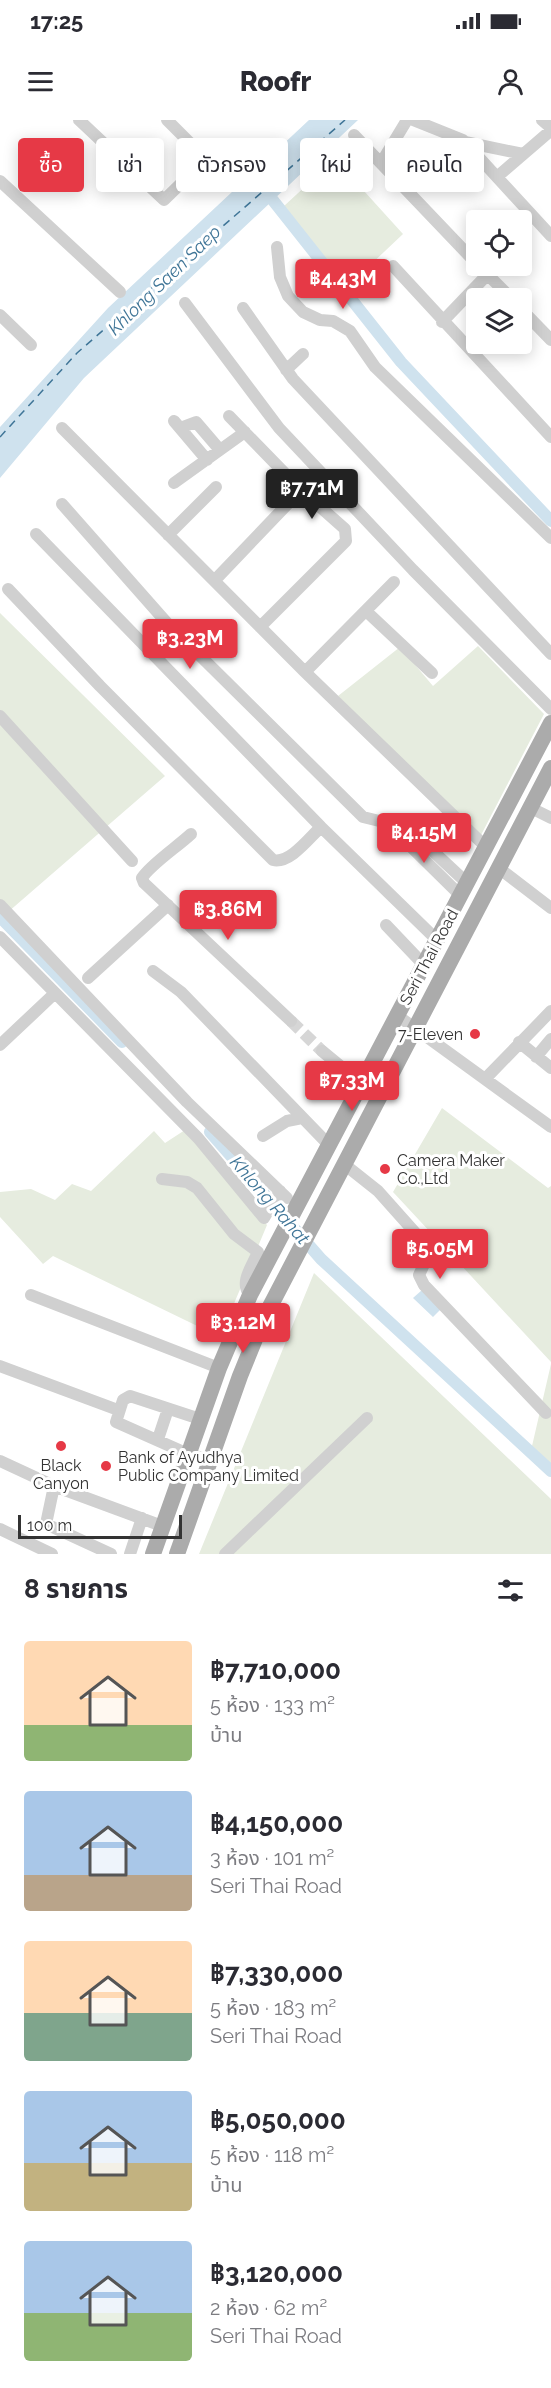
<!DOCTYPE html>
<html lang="th">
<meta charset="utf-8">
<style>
:root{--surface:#fff;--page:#f2f2f3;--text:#2b2b33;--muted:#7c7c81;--accent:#e63946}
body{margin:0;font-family:Raleway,"Noto Sans Thai",sans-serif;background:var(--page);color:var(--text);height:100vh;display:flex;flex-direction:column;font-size:22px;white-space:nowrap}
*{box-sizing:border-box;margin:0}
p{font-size:20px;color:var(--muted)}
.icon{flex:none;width:33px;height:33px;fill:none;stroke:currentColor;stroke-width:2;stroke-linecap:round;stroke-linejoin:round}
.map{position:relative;height:1434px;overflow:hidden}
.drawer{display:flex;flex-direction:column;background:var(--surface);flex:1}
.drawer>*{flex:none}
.top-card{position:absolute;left:18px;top:18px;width:516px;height:54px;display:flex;gap:12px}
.tools{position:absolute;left:466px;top:90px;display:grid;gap:12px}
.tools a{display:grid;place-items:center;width:66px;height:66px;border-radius:6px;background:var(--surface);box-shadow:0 3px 15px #0003;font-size:30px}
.scale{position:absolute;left:18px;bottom:15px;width:164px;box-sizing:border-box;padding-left:6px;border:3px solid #333;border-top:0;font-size:16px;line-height:21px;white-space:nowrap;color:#333;-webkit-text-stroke:4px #fff;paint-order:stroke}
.price{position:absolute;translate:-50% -51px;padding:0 14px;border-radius:6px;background:var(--accent);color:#fff;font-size:20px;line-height:39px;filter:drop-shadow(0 2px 3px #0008)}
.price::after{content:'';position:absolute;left:50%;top:36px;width:18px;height:14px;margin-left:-9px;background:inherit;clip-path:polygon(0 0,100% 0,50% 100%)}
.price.active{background:#222;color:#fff}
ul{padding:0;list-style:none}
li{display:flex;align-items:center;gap:18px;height:150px;padding:0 24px}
li span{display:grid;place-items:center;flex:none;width:168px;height:120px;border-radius:6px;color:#555}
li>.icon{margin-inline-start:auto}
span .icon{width:72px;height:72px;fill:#fffc;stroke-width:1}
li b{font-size:26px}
h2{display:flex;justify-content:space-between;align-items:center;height:72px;padding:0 24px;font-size:26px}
.chip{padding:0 21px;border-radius:6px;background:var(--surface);box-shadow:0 3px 15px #0003;font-size:21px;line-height:54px}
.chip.active{background:var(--accent);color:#fff}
.status{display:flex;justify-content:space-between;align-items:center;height:42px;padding:0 30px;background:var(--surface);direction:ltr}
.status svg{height:16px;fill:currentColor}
header{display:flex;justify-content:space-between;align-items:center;height:78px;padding:0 24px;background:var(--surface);font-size:27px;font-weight:800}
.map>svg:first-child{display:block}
.green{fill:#e6ecdf}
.water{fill:#cfe2ee}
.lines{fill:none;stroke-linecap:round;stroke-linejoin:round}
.canal{stroke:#cfe2ee;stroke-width:12}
.ferry{stroke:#3f7597;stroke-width:1.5;stroke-dasharray:8 6;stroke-linecap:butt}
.minor-tunnel{stroke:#d6d6d6;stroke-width:12;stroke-dasharray:12 6;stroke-linecap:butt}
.minor{stroke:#d0d0d0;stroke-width:12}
.major{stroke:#ababab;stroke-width:16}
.poi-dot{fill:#e63946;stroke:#fff;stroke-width:2}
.labels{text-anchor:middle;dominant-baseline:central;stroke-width:6;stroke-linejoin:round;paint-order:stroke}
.street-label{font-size:16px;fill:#333;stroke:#fff}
.poi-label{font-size:16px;fill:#333;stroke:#fff;text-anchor:start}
.water-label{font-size:18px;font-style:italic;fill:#3f7597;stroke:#fff}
</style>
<div class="status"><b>17:25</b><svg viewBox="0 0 49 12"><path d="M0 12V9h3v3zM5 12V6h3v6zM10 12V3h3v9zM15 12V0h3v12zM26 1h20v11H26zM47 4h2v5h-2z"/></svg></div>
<header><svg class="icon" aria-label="menu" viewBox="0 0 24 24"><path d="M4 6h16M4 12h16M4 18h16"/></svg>Roofr<svg class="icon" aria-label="person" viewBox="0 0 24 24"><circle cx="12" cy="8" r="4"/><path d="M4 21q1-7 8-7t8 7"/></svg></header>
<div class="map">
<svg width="551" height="1434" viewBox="0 0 551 1434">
<rect width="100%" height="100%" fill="#fff"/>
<path class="green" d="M335,39L403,114L347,167L284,86Z
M0,493L165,656L0,799Z
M478,526L544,594L480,717L338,576L400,527L433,566Z
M442,988L548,1068L551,1066V1242L393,1072Z
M185,1010L217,1044L267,1105L220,1217L53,1136L43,1144L0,1097V1072L31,1069L55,1080L72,1064L91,1071L154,1011L165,1023Z
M314,1153L551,1379V1434H199Z
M551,1244V1344L532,1326Z"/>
<path class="water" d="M309,0H358L84,258L0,358V307L108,188Z
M422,1170L441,1189L433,1197L413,1178Z"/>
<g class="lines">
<path class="canal" d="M264,69L401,242L551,401
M0,797L122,922
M210,1012L321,1139L551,1351"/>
<path class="ferry" d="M0,317L77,233L345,0"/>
<path class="minor-tunnel" d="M291,901L322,931"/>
<path class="minor" d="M79,0L164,80L203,42L199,32L167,0
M413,0L463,20L551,116
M354,15L477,144
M465,22L523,34
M381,43L407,0
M498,56L549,12L550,7L542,0
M0,61L120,172
M277,127L280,157L288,176L303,192L320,200L333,201L350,211L375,247L551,418
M393,146L551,317
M482,149L511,178
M185,183L279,308L413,450L551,589
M243,188L293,259L551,534
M522,190L551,220
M0,195L31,225
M442,202L487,155
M286,250L303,234
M174,301L207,340
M62,308L305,552L486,727
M180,308L196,302L220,330
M174,363L245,312
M62,384L167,503L363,697L408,708L467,763
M36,414L321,707L437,820
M168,415L216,367
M215,460L301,370L229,296
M8,469L100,566L273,740C290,744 309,718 321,707
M366,491L432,553
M260,507L346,421L345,409L301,370
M305,552L394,462
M0,596L132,741
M531,688L551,698
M392,703L399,715L461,776
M191,714C177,727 150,745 142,758L144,763L291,901
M500,749L551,788
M0,785L187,982L287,1078
M386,805L424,845
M0,817L198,1018L264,1098L280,1071
M153,851L181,872L329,1025
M88,858L168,785
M398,896L551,1007
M519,922L551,948
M0,925L54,874
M322,931L362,964
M536,937L551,919
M485,959L551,891
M263,1016L287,1001L302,998
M344,1044L378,1071L427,1126L428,1136L419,1155L424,1165L546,1293
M162,1059L187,1062L197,1068L234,1114L258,1132C252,1146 239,1163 250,1175
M31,1175L219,1248
M0,1246L118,1290
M200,1299L130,1276L123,1280L116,1302L188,1334L210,1340
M158,1319L168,1289
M0,1341L54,1366L162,1406
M54,1366L46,1404L111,1434
M0,1409L52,1434
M130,1434L142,1398
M225,1434L367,1298"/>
<path class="major" d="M153,1434L219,1248L250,1175L551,603
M177,1434L240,1256L262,1202L551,648"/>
</g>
<g class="poi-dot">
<circle cx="475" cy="914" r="6"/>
<circle cx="385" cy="1049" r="6"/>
<circle cx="61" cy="1326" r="6"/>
<circle cx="106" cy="1346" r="6"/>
</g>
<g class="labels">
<g class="street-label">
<text transform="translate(429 837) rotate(-62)">Seri Thai Road</text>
</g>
<g class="poi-label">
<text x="463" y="914" text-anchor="end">7-Eleven</text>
<text x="397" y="1040">Camera Maker<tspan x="397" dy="18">Co.,Ltd</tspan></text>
<text x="118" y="1337">Bank of Ayudhya<tspan x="118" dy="18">Public Company Limited</tspan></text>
<text x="61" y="1345" text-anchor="middle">Black<tspan x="61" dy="18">Canyon</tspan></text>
</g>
<g class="water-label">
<text transform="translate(164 160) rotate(-44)">Khlong Saen Saep</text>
<text transform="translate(270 1080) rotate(49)">Khlong Rahat</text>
</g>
</g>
</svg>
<div class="tools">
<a><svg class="icon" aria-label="locate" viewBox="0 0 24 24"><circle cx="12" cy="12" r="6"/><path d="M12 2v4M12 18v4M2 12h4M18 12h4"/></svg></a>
<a><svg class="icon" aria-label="layers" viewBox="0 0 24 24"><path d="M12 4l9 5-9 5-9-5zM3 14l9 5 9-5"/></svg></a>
</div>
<div class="scale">100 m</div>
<b class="price" style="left:343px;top:190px">฿4.43M</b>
<b class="price active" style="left:312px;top:400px">฿7.71M</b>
<b class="price" style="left:190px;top:550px">฿3.23M</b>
<b class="price" style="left:424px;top:744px">฿4.15M</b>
<b class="price" style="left:228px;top:821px">฿3.86M</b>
<b class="price" style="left:352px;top:992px">฿7.33M</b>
<b class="price" style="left:440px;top:1160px">฿5.05M</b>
<b class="price" style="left:243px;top:1234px">฿3.12M</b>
<div class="top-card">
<a class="chip active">ซื้อ</a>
<a class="chip">เช่า</a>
<a class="chip">ตัวกรอง</a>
<a class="chip">ใหม่</a>
<a class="chip">คอนโด</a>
</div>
</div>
<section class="drawer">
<h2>8 รายการ<svg class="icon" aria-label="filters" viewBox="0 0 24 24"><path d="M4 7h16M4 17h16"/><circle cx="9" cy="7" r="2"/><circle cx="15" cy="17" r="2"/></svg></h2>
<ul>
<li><span style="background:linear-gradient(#ffd9b3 70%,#8fb573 0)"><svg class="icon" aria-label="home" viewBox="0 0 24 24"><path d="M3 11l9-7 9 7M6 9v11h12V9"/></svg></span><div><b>฿7,710,000</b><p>5 ห้อง · 133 m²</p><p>บ้าน</p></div></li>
<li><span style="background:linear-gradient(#a9c7e8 70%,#b9a48a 0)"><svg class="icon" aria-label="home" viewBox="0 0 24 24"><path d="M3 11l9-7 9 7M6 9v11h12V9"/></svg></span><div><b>฿4,150,000</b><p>3 ห้อง · 101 m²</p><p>Seri Thai Road</p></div></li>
<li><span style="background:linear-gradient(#ffd9b3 60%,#7fa58c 0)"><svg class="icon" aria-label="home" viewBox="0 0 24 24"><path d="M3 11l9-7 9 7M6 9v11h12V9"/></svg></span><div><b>฿7,330,000</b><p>5 ห้อง · 183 m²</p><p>Seri Thai Road</p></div></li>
<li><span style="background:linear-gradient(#a9c7e8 60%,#c2b280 0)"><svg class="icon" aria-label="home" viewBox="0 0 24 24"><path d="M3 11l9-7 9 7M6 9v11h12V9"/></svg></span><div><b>฿5,050,000</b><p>5 ห้อง · 118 m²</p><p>บ้าน</p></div></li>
<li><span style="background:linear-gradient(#a9c7e8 60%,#8fb573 0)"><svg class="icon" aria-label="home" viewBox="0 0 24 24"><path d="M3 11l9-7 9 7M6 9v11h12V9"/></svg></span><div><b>฿3,120,000</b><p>2 ห้อง · 62 m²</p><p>Seri Thai Road</p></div></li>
</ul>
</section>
